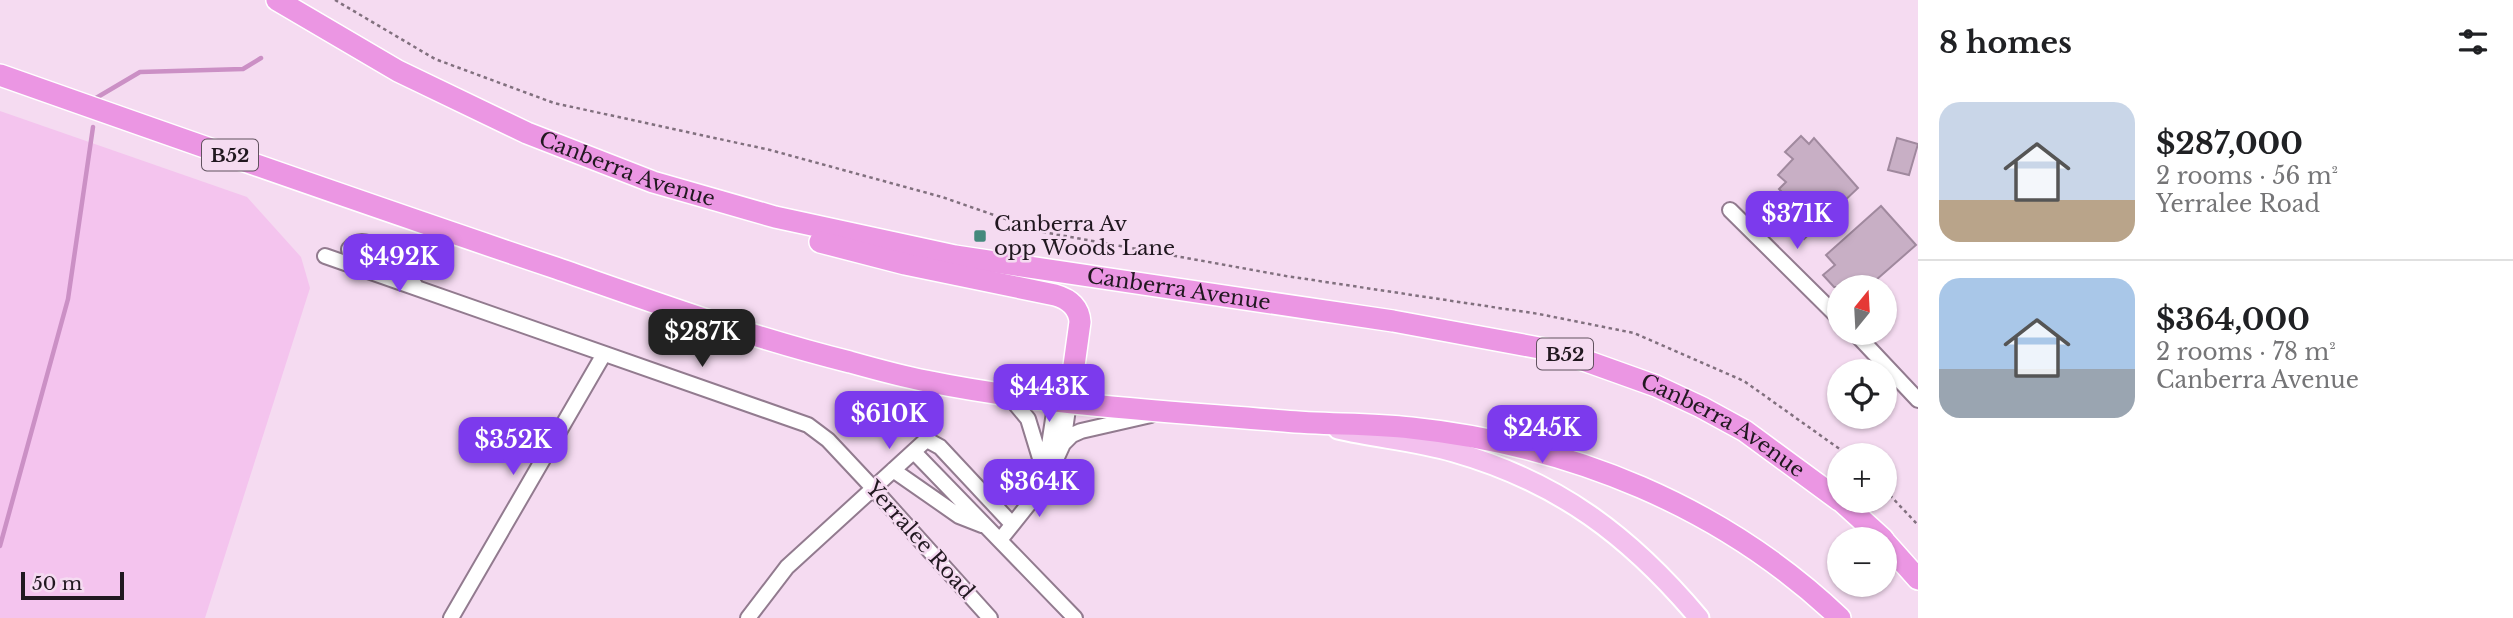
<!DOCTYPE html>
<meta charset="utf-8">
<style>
:root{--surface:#fff;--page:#f2f2f2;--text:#202124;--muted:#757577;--line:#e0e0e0;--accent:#7c3aed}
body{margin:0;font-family:"Libre Baskerville",serif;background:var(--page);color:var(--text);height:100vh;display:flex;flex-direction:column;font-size:26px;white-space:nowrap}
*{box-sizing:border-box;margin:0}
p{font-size:23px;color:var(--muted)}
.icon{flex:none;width:38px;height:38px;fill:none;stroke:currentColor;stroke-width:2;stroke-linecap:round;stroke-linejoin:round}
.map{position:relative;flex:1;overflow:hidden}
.drawer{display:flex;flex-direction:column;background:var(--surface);width:595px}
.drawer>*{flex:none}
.needle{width:46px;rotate:18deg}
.buttons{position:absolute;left:1827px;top:275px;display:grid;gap:14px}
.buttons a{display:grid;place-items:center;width:70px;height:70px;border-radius:50%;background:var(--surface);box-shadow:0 2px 5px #0004;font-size:35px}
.scale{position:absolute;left:21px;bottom:18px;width:103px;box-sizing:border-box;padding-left:7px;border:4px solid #211820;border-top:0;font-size:19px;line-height:24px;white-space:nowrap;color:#211820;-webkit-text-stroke:5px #f5dbf1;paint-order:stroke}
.price{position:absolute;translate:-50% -60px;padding:0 16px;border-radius:14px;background:var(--accent);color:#fff;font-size:23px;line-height:46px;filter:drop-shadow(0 2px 4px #0008)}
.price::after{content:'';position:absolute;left:50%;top:42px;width:21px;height:16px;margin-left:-10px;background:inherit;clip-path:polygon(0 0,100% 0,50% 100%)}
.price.selected{background:#222;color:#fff}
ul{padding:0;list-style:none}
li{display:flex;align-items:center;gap:21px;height:175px;padding:0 21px}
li+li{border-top:2px solid var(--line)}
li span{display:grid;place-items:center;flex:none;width:196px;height:140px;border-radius:21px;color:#555}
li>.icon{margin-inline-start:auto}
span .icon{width:84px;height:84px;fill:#fffc;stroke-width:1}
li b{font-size:30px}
h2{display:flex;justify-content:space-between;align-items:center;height:84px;padding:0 21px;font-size:30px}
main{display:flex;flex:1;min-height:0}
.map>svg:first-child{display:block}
.green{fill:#f4c4ee}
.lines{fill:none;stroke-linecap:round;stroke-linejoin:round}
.stream{stroke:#cb90c5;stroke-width:4.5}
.building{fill:#c8afc5;stroke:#a0899e;stroke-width:2}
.minor-casing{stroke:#927b8f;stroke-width:18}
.major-casing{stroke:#fff;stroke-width:23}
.highway-casing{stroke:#fff;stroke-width:24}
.path{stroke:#81707e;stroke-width:2.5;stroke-dasharray:3.5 3.5;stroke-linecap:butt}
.minor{stroke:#fff;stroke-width:14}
.major{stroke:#f3c0ee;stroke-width:19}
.highway{stroke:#eb96e3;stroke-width:21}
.poi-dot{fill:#45887c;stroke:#f5dbf1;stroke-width:2.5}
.labels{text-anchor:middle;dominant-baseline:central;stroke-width:5;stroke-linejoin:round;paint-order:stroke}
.shield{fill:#f5dbf1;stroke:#61525f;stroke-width:2}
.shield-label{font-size:19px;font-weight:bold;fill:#211820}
.street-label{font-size:21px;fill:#211820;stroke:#f5dbf1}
.poi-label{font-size:21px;fill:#211820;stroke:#f5dbf1;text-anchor:start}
</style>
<main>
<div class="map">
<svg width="1918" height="618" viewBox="0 0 1918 618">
<rect width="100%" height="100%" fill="#f5dbf1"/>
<path class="green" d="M0,111L247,197L301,257L310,288L205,618H0Z"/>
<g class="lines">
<path class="stream" d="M96,98L140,72L243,69L261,58
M0,546L68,299L93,127"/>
</g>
<path class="building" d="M1801,136L1809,144L1814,138L1858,188L1804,239L1789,223L1801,212L1779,189L1786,182L1778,175L1793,159L1785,152Z
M1897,138L1918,144L1909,175L1888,170Z
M1881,206L1916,245L1868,287H1834L1823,275L1835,265L1826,255Z"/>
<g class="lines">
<g class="minor-casing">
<path id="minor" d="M1730,210L1839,318
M325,256L808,425L828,440L873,488L990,618
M363,267L350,254L349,249C369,224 401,273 415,285
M1854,332L1918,400
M1008,395L1028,419L1046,478
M1063,444L1072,435L1081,431L1151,415
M914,452L1075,618
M893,470L959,516L982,525
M1049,470V445L1056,400
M1000,540L1040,490L1058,455L1063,444L1069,402
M451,618L604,354
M748,618L787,567L924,442L929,441L940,447L1012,524"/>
</g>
<g class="major-casing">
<path id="major" d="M1338,429C1377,438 1416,441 1454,452C1559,482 1630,536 1699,618"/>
</g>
<g class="highway-casing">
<g id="highway">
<path id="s1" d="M277,0L398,71L527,133L653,182L775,217L955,256L1393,321L1561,352L1656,386L1701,407L1745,431L1839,500"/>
<path d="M0,75C184,140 368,205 553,267C651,301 749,337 850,362C875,369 900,376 926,381C1043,405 1165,411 1284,421C1326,425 1369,423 1411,428C1571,445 1722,506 1840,618"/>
<path d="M820,242L905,264L1055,295C1069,299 1079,307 1080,322L1069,402"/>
<path d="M1840,500L1883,539"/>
<path d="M1885,542L1918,579"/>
</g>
</g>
<path class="path" d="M335,0L435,59L554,103L770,150L942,197L1043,232L1286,276L1539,314L1634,333L1744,381L1848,455
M1885,490L1918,525"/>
<use href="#minor" class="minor"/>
<use href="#major" class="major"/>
<use href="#highway" class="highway"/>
</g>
<rect class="poi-dot" x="973" y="229" width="14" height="14" rx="3.5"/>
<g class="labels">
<g class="shield">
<rect x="202" y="139.5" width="56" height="31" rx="5"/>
<rect x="1537" y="338.5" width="56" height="31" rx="5"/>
</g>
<g class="shield-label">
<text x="230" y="155">B52</text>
<text x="1565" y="354">B52</text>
</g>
<g class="street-label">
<text stroke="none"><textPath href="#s1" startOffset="390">Canberra Avenue</textPath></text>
<text stroke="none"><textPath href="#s1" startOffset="956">Canberra Avenue</textPath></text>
<text stroke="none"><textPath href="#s1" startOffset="1522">Canberra Avenue</textPath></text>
<text transform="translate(920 540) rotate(48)">Yerralee Road</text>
</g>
<g class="poi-label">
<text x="994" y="224">Canberra Av<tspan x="994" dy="24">opp Woods Lane</tspan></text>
</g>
</g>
</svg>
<div class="buttons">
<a><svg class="needle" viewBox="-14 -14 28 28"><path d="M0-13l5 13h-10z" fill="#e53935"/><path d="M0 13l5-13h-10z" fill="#757577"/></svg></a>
<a><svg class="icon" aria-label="locate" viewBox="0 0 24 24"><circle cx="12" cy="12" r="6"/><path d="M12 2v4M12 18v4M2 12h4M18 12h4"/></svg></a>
<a>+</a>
<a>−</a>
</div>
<div class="scale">50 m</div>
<b class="price" style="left:1797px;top:251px">$371K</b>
<b class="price" style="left:399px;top:294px">$492K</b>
<b class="price selected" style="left:702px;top:369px">$287K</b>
<b class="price" style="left:1049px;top:424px">$443K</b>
<b class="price" style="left:889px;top:451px">$610K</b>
<b class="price" style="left:1542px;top:465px">$245K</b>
<b class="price" style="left:513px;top:477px">$352K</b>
<b class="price" style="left:1039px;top:519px">$364K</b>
</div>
<section class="drawer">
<h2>8 homes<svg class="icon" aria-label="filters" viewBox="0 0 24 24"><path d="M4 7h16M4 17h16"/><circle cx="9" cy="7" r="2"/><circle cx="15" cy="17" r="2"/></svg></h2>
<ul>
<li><span style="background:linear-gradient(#c9d6e8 70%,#b9a48a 0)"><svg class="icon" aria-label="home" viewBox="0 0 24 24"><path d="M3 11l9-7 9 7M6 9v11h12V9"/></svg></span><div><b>$287,000</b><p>2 rooms · 56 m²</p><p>Yerralee Road</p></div></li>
<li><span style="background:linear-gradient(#a9c7e8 65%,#9aa5b1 0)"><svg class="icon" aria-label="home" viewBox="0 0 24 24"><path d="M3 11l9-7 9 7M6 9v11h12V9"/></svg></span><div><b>$364,000</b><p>2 rooms · 78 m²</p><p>Canberra Avenue</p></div></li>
</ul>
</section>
</main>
